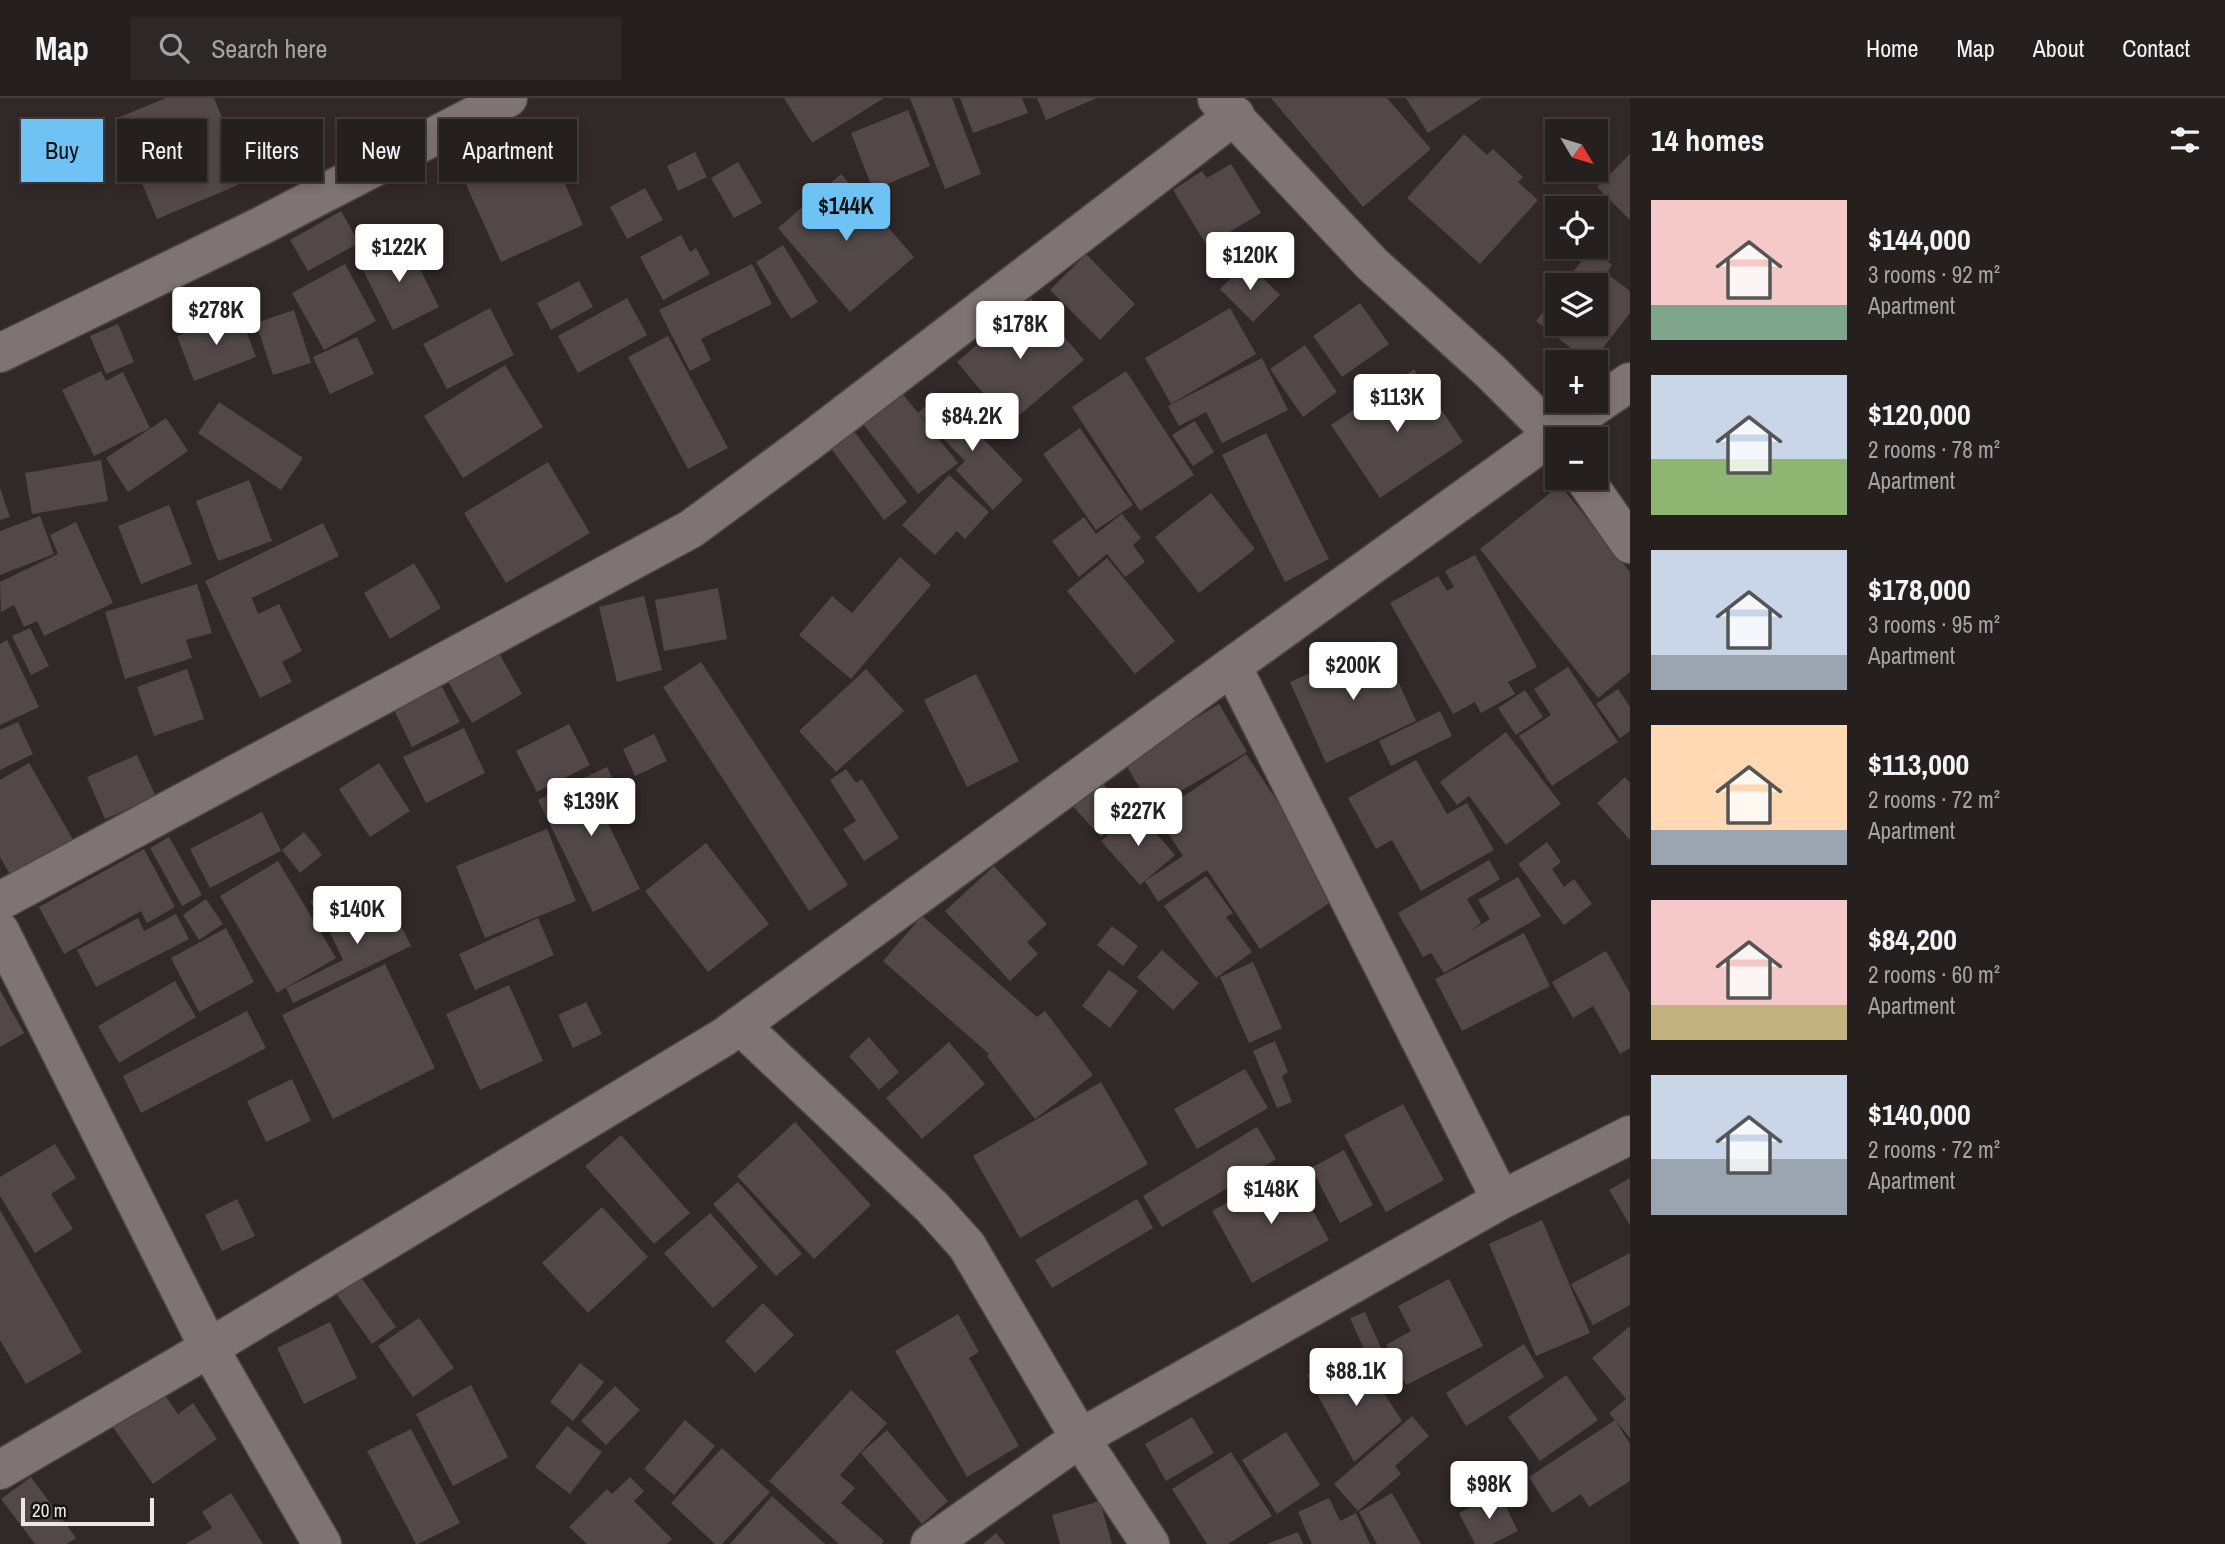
<!DOCTYPE html>
<meta charset="utf-8">
<style>
:root{--surface:#251f1e;--page:#2d2727;--text:#f1f3f6;--muted:#a3a2a4;--line:#423d3c;--accent:#6fc2f4}
body{margin:0;font-family:"Archivo Narrow",sans-serif;background:var(--page);color:var(--text);height:100vh;display:flex;flex-direction:column;font-size:26px;white-space:nowrap}
*{box-sizing:border-box;margin:0}
p{font-size:23px;color:var(--muted)}
.icon{flex:none;width:38px;height:38px;fill:none;stroke:currentColor;stroke-width:2;stroke-linecap:round;stroke-linejoin:round}
.map{position:relative;flex:1;overflow:hidden}
.details{display:flex;flex-direction:column;background:var(--surface);width:595px}
.details>*{flex:none}
.hud{position:absolute;left:21px;top:21px;width:665px;height:63px;display:flex;gap:14px}
.needle{width:46px;rotate:128deg}
.controls{position:absolute;left:1545px;top:21px;display:grid;gap:14px}
.controls a{display:grid;place-items:center;width:63px;height:63px;border-radius:0px;background:var(--surface);box-shadow:0 4px 10px #0003,0 0 0 2px var(--line);font-size:35px}
.scale{position:absolute;left:21px;bottom:18px;width:133px;box-sizing:border-box;padding-left:7px;border:4px solid #ece6e5;border-top:0;font-size:19px;line-height:24px;white-space:nowrap;color:#ece6e5;-webkit-text-stroke:5px #161312;paint-order:stroke}
.price{position:absolute;translate:-50% -60px;padding:0 16px;border-radius:7px;background:#fff;color:#222;font-size:23px;line-height:46px;filter:drop-shadow(0 2px 4px #0008)}
.price::after{content:'';position:absolute;left:50%;top:42px;width:21px;height:16px;margin-left:-10px;background:inherit;clip-path:polygon(0 0,100% 0,50% 100%)}
.price.on{background:var(--accent);color:#111}
ul{padding:0;list-style:none}
li{display:flex;align-items:center;gap:21px;height:175px;padding:0 21px}
li span{display:grid;place-items:center;flex:none;width:196px;height:140px;border-radius:0px;color:#555}
li>.icon{margin-inline-start:auto}
span .icon{width:84px;height:84px;fill:#fffc;stroke-width:1}
li b{font-size:30px}
h2{display:flex;justify-content:space-between;align-items:center;height:84px;padding:0 21px;font-size:30px}
.tag{padding:0 24px;border-radius:0px;background:var(--surface);box-shadow:0 4px 10px #0003,0 0 0 2px var(--line);font-size:24px;line-height:63px}
.tag.on{background:var(--accent);color:#111}
header{display:flex;align-items:center;gap:42px;box-sizing:border-box;height:98px;padding:0 35px;background:var(--surface);border-bottom:2px solid var(--line)}
header strong{font-size:33px}
nav{display:flex;gap:38px;margin-inline-start:auto;font-size:24px}
.search{width:490px;height:63px;background:var(--page);display:flex;align-items:center;gap:18px;box-sizing:border-box;padding:0 24px;border-radius:0px;color:var(--muted);font-size:26px}
main{display:flex;flex:1;min-height:0}
.map>svg:first-child{display:block}
.building{fill:#514847}
.lines{fill:none;stroke-linecap:round;stroke-linejoin:round}
.street-casing{stroke:#4c4544;stroke-width:41}
.street{stroke:#7e7473;stroke-width:38}
</style>
<header>
<strong>Map</strong>
<div class="search"><svg class="icon" aria-label="search" viewBox="0 0 24 24"><circle cx="10" cy="10" r="6"/><path d="M15 15l6 6"/></svg>Search here</div>
<nav><a>Home</a><a>Map</a><a>About</a><a>Contact</a></nav>
</header>
<main>
<div class="map">
<svg width="1630" height="1446" viewBox="0 0 1630 1446">
<rect width="100%" height="100%" fill="#312928"/>
<path class="building" d="M166,0H214L232,44L222,48L238,87L157,121L115,21Z
M784,0H884L812,45Z
M910,0H952L981,76L945,91Z
M960,0H1022L1028,15L973,35Z
M1037,0H1097L1046,22Z
M1271,0H1387L1431,51L1363,109Z
M1406,0H1482L1428,35Z
M908,12L930,68L873,92L851,35Z
M1464,36L1487,57L1493,51L1523,79L1518,84L1538,102L1480,166L1407,100Z
M504,52L513,71L551,54L583,127L501,164L460,73Z
M695,54L707,79L678,93L667,68Z
M1630,56V122L1597,89Z
M738,64L762,105L734,120L711,80Z
M1231,66L1261,115L1207,148L1173,92L1202,73L1207,80Z
M841,76L914,159L850,214L778,130Z
M645,90L663,122L627,141L610,109Z
M341,113L359,145L308,173L290,142Z
M681,137L690,154L696,150L710,176L663,202L640,159Z
M404,139L439,209L393,232L358,162Z
M783,147L818,204L791,221L756,164Z
M1591,151L1612,167L1606,175L1630,193V215L1592,264H1589L1536,223L1558,195V226H1596V187H1563Z
M1086,156L1135,206L1100,242L1050,192Z
M1247,164L1280,197L1253,224L1220,191Z
M345,166L376,223L324,252L292,195Z
M752,166L772,206L701,241L711,262L690,273L659,212Z
M579,183L593,209L551,232L537,205Z
M627,200L647,237L578,275L558,238Z
M1031,200L1084,262L1009,326L957,264Z
M1360,205L1389,246L1342,279L1313,238Z
M490,210L514,257L447,291L423,246Z
M1230,210L1256,256L1171,306L1145,260Z
M294,212L311,265L273,277L256,225Z
M239,214L256,259L194,283L177,238Z
M118,226L134,264L106,276L90,238Z
M668,238L728,350L688,371L628,259Z
M357,239L374,276L330,296L313,259Z
M1305,247L1337,294L1303,319L1270,271Z
M1262,260L1288,312L1222,345L1206,314L1179,328L1168,308Z
M505,267L543,329L463,380L424,318Z
M1414,271L1463,344L1380,400L1331,327Z
M101,273L106,283L123,274L150,330L94,358L62,292Z
M1126,273L1194,377L1140,413L1072,309Z
M902,295L958,365L918,396L863,326Z
M939,295L1023,382L993,412L956,372L965,363L918,315Z
M219,304L303,360L281,392L198,335Z
M166,320L188,353L128,394L106,360Z
M1195,323L1214,354L1193,368L1172,337Z
M1080,330L1133,407L1096,432L1043,356Z
M853,332L907,404L884,422L830,349Z
M1266,335L1329,461L1285,484L1222,357Z
M101,362L108,403L32,416L25,375Z
M548,364L590,435L506,485L464,415Z
M949,377L989,414L965,441L957,433L935,457L902,427Z
M249,382L272,443L218,463L196,403Z
M1560,387L1630,474V574L1598,600L1480,451Z
M0,390L10,419L0,422Z
M1211,395L1255,451L1199,495L1155,439Z
M169,407L192,466L141,486L118,428Z
M1122,416L1141,440L1133,447L1145,464L1125,479L1107,456L1079,479L1052,443L1084,419L1096,436Z
M40,418L54,456L0,477V433Z
M76,424L113,505L44,538L37,523L24,529L14,507L1,514L0,484L58,456L50,437Z
M323,425L339,458L252,500L258,516L279,506L302,553L282,564L292,584L260,600L205,483Z
M1475,457L1537,569L1508,584L1515,596L1481,615L1475,604L1453,616L1390,505L1438,478L1447,493L1454,489L1445,473Z
M900,459L931,487L851,581L799,537L832,498L852,515Z
M1107,460L1175,543L1135,576L1067,493Z
M414,465L441,510L390,541L364,495Z
M197,486L212,535L186,542L192,560L125,581L105,514Z
M718,490L727,541L664,553L655,502Z
M644,498L662,572L617,584L599,509Z
M30,530L49,568L31,577L12,538Z
M7,542L39,609L0,627V546Z
M1380,543L1416,623L1326,665L1290,584Z
M496,550L522,596L472,625L446,580Z
M701,564L848,787L809,813L663,589Z
M1568,569L1618,644L1552,688L1519,638L1551,617L1534,591Z
M187,571L204,621L154,638L137,589Z
M866,571L904,613L836,674L799,633Z
M976,576L1019,663L967,689L924,602Z
M438,581L460,624L412,649L391,606Z
M1618,591L1630,609V633L1620,640L1596,606Z
M1525,592L1543,619L1516,637L1498,610Z
M1219,606L1247,654L1152,710L1124,664Z
M1440,613L1452,638L1391,668L1379,643Z
M18,624L33,656L0,672V632Z
M569,626L590,667L537,694L516,653Z
M464,630L485,675L426,705L403,659Z
M1506,634L1561,706L1506,747L1469,698L1457,707L1440,684Z
M654,636L667,663L635,678L623,651Z
M1246,656L1340,798L1260,851L1207,772L1158,804L1145,783L1183,758L1156,717Z
M137,657L156,699L105,721L87,679Z
M1416,662L1447,716L1467,705L1494,752L1421,793L1392,742L1376,751L1348,700Z
M29,665L75,745L13,782L0,759V682Z
M379,665L410,713L370,739L339,691Z
M607,669L623,703L602,713L640,791L593,814L538,702Z
M846,671L856,685L862,681L899,740L864,763L843,731L856,723L830,682Z
M1097,679L1129,715L1101,739L1069,704Z
M1625,679L1630,685V742L1597,705Z
M1136,712L1175,757L1140,787L1101,743Z
M262,714L281,753L210,790L190,751Z
M547,731L576,803L485,840L456,768Z
M304,734L322,757L300,775L282,752Z
M169,739L202,797L182,808L150,750Z
M1547,744L1561,764L1552,771L1564,789L1574,781L1592,806L1564,827L1518,766Z
M706,745L769,826L708,874L645,793Z
M144,751L175,809L147,825L141,813L64,856L39,809Z
M1489,762L1500,781L1467,801L1481,825L1469,834L1490,821L1478,802L1518,779L1541,818L1444,875L1431,855L1423,859L1398,815Z
M278,763L336,860L277,895L220,798Z
M994,768L1047,826L1027,844L1038,856L1010,883L945,813Z
M1206,778L1233,815L1226,819L1252,854L1216,880L1164,808Z
M325,794L336,814L322,823L310,803Z
M387,799L411,848L293,905L286,890L343,862L327,828Z
M206,801L223,826L199,842L183,817Z
M176,816L189,841L96,889L77,852L138,820L144,833Z
M922,818L1037,919L1045,913L1093,977L1035,1021L987,958L989,956L883,863Z
M538,820L554,857L475,892L459,856Z
M1112,828L1138,848L1123,868L1097,847Z
M226,830L254,884L199,914L171,860Z
M1524,835L1550,888L1462,933L1435,881Z
M1162,852L1199,885L1173,912L1137,879Z
M1606,853L1630,895V950L1620,956L1593,908L1573,920L1552,884Z
M1253,864L1282,930L1249,945L1220,879Z
M385,866L435,970L333,1021L282,917Z
M1109,872L1138,893L1110,930L1082,908Z
M175,883L196,919L119,965L98,928Z
M509,887L543,963L480,992L446,916Z
M0,892L24,935L0,949Z
M586,904L602,936L573,950L558,917Z
M247,913L266,950L141,1015L123,978Z
M869,939L899,974L879,992L849,958Z
M1275,943L1288,974L1282,978L1292,1004L1277,1010L1253,953Z
M949,944L985,986L922,1041L886,1000Z
M1245,971L1268,1010L1197,1051L1174,1011Z
M292,981L311,1023L266,1044L247,1003Z
M1101,984L1148,1066L1020,1140L973,1058Z
M1403,1006L1444,1082L1386,1114L1344,1037Z
M795,1024L871,1107L814,1161L737,1078Z
M1257,1029L1276,1061L1162,1129L1143,1098Z
M621,1037L690,1115L654,1146L585,1068Z
M55,1046L76,1080L51,1096L73,1131L35,1155L0,1098V1079Z
M1344,1052L1373,1107L1340,1125L1311,1070Z
M1290,1071L1329,1142L1252,1185L1212,1113Z
M1630,1080V1127L1609,1092Z
M738,1084L802,1156L776,1178L713,1106Z
M237,1101L255,1138L222,1153L205,1117Z
M1137,1101L1153,1130L1052,1190L1035,1162Z
M602,1109L648,1159L588,1215L542,1165Z
M0,1112L82,1254L26,1286L0,1242Z
M710,1115L758,1169L713,1210L664,1155Z
M1542,1122L1590,1235L1536,1258L1489,1146Z
M1630,1155V1207L1593,1227L1571,1186Z
M361,1179L396,1229L372,1246L337,1197Z
M1449,1181L1483,1248L1406,1287L1386,1247L1411,1233L1398,1208Z
M763,1205L794,1237L755,1275L725,1243Z
M1365,1214L1395,1281L1380,1287L1350,1220Z
M958,1216L979,1254L969,1260L1019,1348L967,1379L895,1253Z
M419,1220L454,1270L413,1299L378,1248Z
M330,1224L357,1280L304,1306L277,1250Z
M1630,1228V1340L1609,1315L1626,1301L1592,1260Z
M1524,1246L1544,1279L1466,1328L1446,1295Z
M1364,1264L1402,1323L1354,1364L1307,1277L1328,1268L1337,1287Z
M580,1265L604,1284L573,1323L550,1304Z
M1566,1277L1598,1322L1540,1363L1508,1319Z
M471,1287L508,1359L453,1388L416,1316Z
M615,1288L640,1312L606,1347L581,1323Z
M851,1292L887,1325L840,1377L855,1390L841,1405L884,1443L882,1446H839L769,1383Z
M162,1293L178,1316L193,1305L217,1341L153,1386L112,1328Z
M1412,1318L1429,1338L1395,1368L1401,1376L1358,1413L1334,1386Z
M1192,1319L1214,1355L1166,1383L1145,1346Z
M685,1322L715,1348L674,1397L644,1371Z
M1615,1322L1630,1346V1383L1589,1409L1581,1396L1552,1415L1529,1379Z
M567,1328L602,1354L570,1396L535,1369Z
M411,1331L460,1425L418,1446H416L367,1353Z
M887,1332L948,1403L922,1426L861,1355Z
M1286,1334L1320,1387L1277,1416L1242,1362Z
M722,1350L770,1394L722,1446H715L671,1405Z
M1231,1354L1272,1418L1228,1446H1207L1172,1391Z
M31,1379L76,1440L67,1446H35L1,1401Z
M630,1379L644,1393L634,1403L672,1441L667,1446H587L569,1429L607,1391L612,1396Z
M231,1395L263,1446H186L212,1430L202,1414Z
M1392,1395L1421,1446H1377L1359,1414Z
M1499,1395L1518,1433L1492,1446H1475L1459,1415Z
M772,1398L825,1446H730Z
M1329,1400L1340,1423L1356,1415L1370,1446H1312L1298,1414Z
M1100,1403L1112,1446H1060L1052,1417Z
M1298,1434L1303,1446H1267Z
M996,1435L1005,1446H983Z"/>
<g class="lines">
<g class="street-casing">
<path id="street" d="M1217,1L1372,166L1490,273L1558,341
M0,255L259,129L508,0
M1584,380L1630,446
M1232,568L1501,1102
M0,803L691,431L806,346L1235,17
M0,833L209,1250L322,1446
M740,927L932,1109L967,1148L1080,1340L1150,1446
M0,1372L209,1250L724,939L1232,568L1554,336L1630,284
M930,1446L1080,1340L1501,1102L1630,1037"/>
</g>
<use href="#street" class="street"/>
</g>
</svg>
<div class="controls">
<a><svg class="needle" viewBox="-14 -14 28 28"><path d="M0-13l5 13h-10z" fill="#e53935"/><path d="M0 13l5-13h-10z" fill="#a3a2a4"/></svg></a>
<a><svg class="icon" aria-label="locate" viewBox="0 0 24 24"><circle cx="12" cy="12" r="6"/><path d="M12 2v4M12 18v4M2 12h4M18 12h4"/></svg></a>
<a><svg class="icon" aria-label="layers" viewBox="0 0 24 24"><path d="M12 4l9 5-9 5-9-5zM3 14l9 5 9-5"/></svg></a>
<a>+</a>
<a>−</a>
</div>
<div class="scale">20 m</div>
<b class="price on" style="left:846px;top:145px">$144K</b>
<b class="price" style="left:399px;top:186px">$122K</b>
<b class="price" style="left:1250px;top:194px">$120K</b>
<b class="price" style="left:216px;top:249px">$278K</b>
<b class="price" style="left:1020px;top:263px">$178K</b>
<b class="price" style="left:1397px;top:336px">$113K</b>
<b class="price" style="left:972px;top:355px">$84.2K</b>
<b class="price" style="left:1353px;top:604px">$200K</b>
<b class="price" style="left:591px;top:740px">$139K</b>
<b class="price" style="left:1138px;top:750px">$227K</b>
<b class="price" style="left:357px;top:848px">$140K</b>
<b class="price" style="left:1271px;top:1128px">$148K</b>
<b class="price" style="left:1356px;top:1310px">$88.1K</b>
<b class="price" style="left:1489px;top:1423px">$98K</b>
<div class="hud">
<a class="tag on">Buy</a>
<a class="tag">Rent</a>
<a class="tag">Filters</a>
<a class="tag">New</a>
<a class="tag">Apartment</a>
</div>
</div>
<section class="details">
<h2>14 homes<svg class="icon" aria-label="filters" viewBox="0 0 24 24"><path d="M4 7h16M4 17h16"/><circle cx="9" cy="7" r="2"/><circle cx="15" cy="17" r="2"/></svg></h2>
<ul>
<li><span style="background:linear-gradient(#f6c9c9 75%,#7fa58c 0)"><svg class="icon" aria-label="home" viewBox="0 0 24 24"><path d="M3 11l9-7 9 7M6 9v11h12V9"/></svg></span><div><b>$144,000</b><p>3 rooms · 92 m²</p><p>Apartment</p></div></li>
<li><span style="background:linear-gradient(#c9d6e8 60%,#8fb573 0)"><svg class="icon" aria-label="home" viewBox="0 0 24 24"><path d="M3 11l9-7 9 7M6 9v11h12V9"/></svg></span><div><b>$120,000</b><p>2 rooms · 78 m²</p><p>Apartment</p></div></li>
<li><span style="background:linear-gradient(#c9d6e8 75%,#9aa5b1 0)"><svg class="icon" aria-label="home" viewBox="0 0 24 24"><path d="M3 11l9-7 9 7M6 9v11h12V9"/></svg></span><div><b>$178,000</b><p>3 rooms · 95 m²</p><p>Apartment</p></div></li>
<li><span style="background:linear-gradient(#ffd9b3 75%,#9aa5b1 0)"><svg class="icon" aria-label="home" viewBox="0 0 24 24"><path d="M3 11l9-7 9 7M6 9v11h12V9"/></svg></span><div><b>$113,000</b><p>2 rooms · 72 m²</p><p>Apartment</p></div></li>
<li><span style="background:linear-gradient(#f6c9c9 75%,#c2b280 0)"><svg class="icon" aria-label="home" viewBox="0 0 24 24"><path d="M3 11l9-7 9 7M6 9v11h12V9"/></svg></span><div><b>$84,200</b><p>2 rooms · 60 m²</p><p>Apartment</p></div></li>
<li><span style="background:linear-gradient(#c9d6e8 60%,#9aa5b1 0)"><svg class="icon" aria-label="home" viewBox="0 0 24 24"><path d="M3 11l9-7 9 7M6 9v11h12V9"/></svg></span><div><b>$140,000</b><p>2 rooms · 72 m²</p><p>Apartment</p></div></li>
</ul>
</section>
</main>
